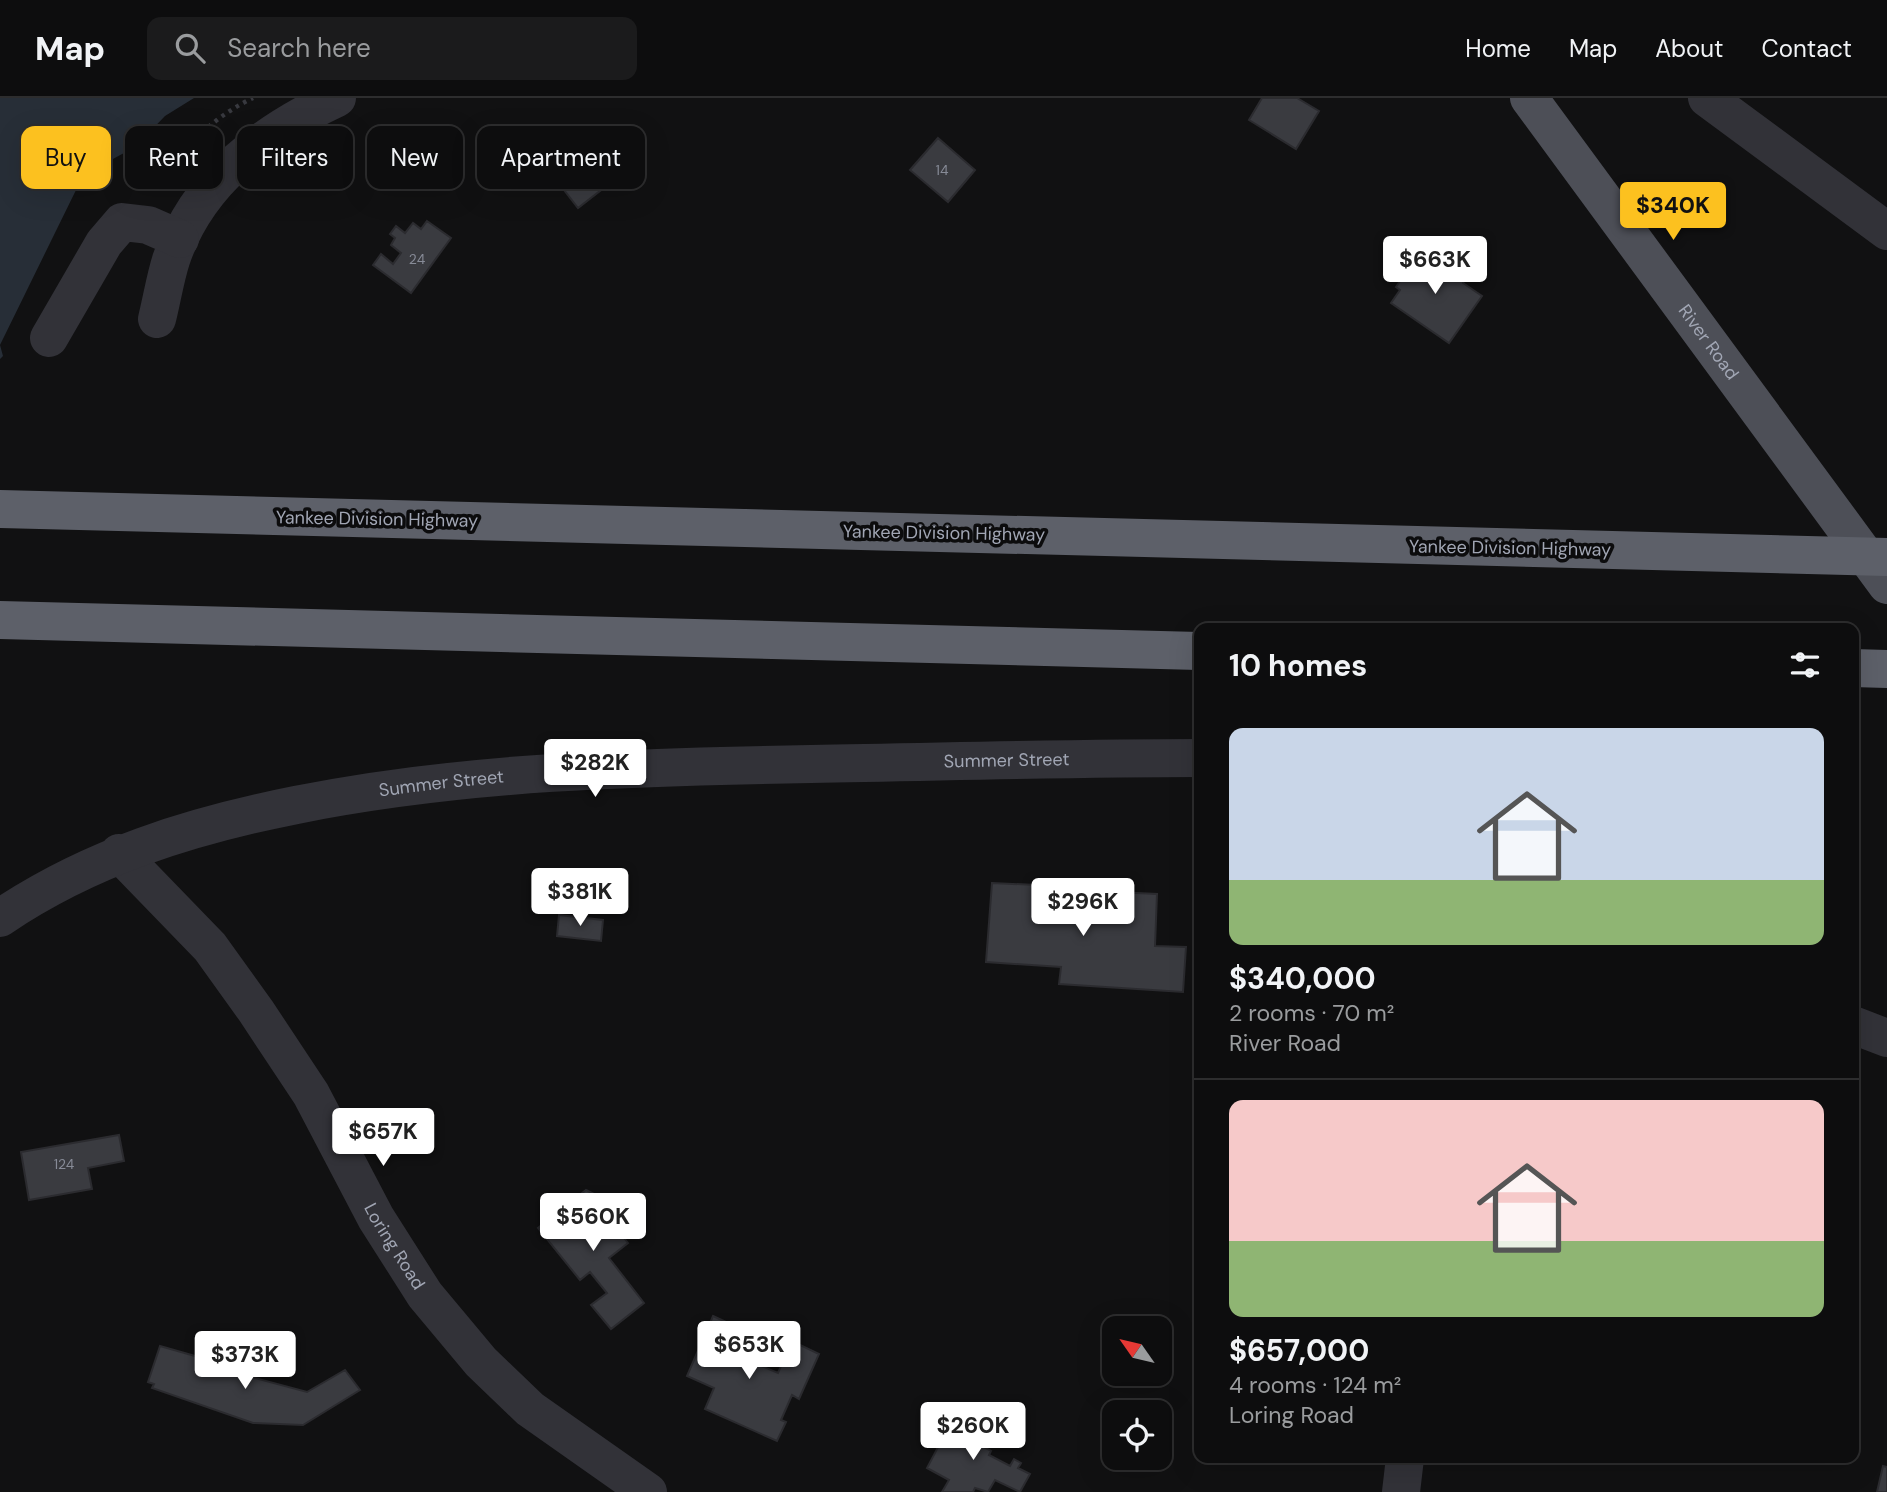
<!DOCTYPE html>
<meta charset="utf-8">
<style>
:root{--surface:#0d0d0e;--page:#1b1b1c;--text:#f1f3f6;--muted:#9a9c9e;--line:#2d2d2e;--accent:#fcc11f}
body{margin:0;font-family:"DM Sans",sans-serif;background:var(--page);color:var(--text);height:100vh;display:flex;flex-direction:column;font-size:26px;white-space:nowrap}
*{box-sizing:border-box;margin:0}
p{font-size:23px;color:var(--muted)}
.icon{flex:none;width:38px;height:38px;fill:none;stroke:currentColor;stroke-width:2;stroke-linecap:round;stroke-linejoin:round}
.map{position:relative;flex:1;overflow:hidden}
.sheet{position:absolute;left:1194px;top:525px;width:665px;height:840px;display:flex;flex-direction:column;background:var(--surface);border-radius:14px;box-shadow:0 7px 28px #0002,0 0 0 2px var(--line)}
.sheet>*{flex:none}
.top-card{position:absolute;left:21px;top:28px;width:665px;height:63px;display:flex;gap:14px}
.needle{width:46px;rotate:304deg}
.tools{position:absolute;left:1102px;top:1218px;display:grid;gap:14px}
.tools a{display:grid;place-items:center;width:70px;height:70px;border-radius:14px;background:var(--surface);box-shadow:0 7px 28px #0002,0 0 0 2px var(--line);font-size:35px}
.price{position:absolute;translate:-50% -60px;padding:0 16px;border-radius:7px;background:#fff;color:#222;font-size:23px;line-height:46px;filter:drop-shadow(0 2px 4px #0008)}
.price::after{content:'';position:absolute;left:50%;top:42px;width:21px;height:16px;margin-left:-10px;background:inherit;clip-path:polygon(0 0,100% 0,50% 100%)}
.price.on{background:var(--accent);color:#111}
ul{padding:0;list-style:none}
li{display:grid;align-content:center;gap:14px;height:371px;padding:0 35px}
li+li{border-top:2px solid var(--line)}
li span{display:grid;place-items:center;height:217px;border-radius:14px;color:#555}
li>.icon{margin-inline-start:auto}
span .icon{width:126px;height:126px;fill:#fffc;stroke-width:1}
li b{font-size:30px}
h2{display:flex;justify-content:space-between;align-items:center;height:84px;padding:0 35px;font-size:30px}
.pill{padding:0 24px;border-radius:14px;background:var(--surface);box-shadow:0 7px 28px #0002,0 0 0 2px var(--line);font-size:24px;line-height:63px}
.pill.on{background:var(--accent);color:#111}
header{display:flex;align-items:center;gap:42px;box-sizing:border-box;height:98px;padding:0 35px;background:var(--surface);border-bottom:2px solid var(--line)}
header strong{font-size:33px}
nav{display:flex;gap:38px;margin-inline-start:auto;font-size:24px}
.search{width:490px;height:63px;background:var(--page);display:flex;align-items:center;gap:18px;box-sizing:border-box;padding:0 24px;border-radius:14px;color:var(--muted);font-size:26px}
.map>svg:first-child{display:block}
.water{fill:#272e37}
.building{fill:#3a3b40;stroke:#2b2b2f;stroke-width:2}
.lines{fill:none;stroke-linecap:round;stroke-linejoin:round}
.path{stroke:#38393f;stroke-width:4.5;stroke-dasharray:3.5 5;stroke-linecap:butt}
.minor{stroke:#323238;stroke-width:38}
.major{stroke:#4d4f57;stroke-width:38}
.highway{stroke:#5d6069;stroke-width:38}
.labels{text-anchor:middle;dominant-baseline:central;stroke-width:7;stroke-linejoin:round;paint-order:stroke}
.number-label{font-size:14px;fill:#878b97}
.street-label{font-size:18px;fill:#a1a6b4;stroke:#0c0c0d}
</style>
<header>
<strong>Map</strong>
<div class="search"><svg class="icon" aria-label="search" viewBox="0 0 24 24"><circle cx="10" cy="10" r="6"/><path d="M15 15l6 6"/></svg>Search here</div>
<nav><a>Home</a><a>Map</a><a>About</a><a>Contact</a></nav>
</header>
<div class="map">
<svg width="1887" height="1394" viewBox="0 0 1887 1394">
<rect width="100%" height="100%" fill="#111112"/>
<path class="water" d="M0,0H194L165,18L135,49L89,74L77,90L0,247L3,258L0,261Z"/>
<path class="building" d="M1262,0H1297L1319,13L1296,51L1249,22Z
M938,40L975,72L948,104L910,72Z
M583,43L614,82L578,110L547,70Z
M427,123L451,140L411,195L373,167L381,156L393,166L401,155L391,147L395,140L390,136L396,128L405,135L413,125L421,131Z
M1422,151L1465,181L1463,185L1482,198L1449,245L1391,205L1400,192L1396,189Z
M992,785L1059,788V800L1087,801L1086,807L1116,808V794L1157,796L1155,848L1186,849L1183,894L1059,886L1061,869L986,864Z
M559,817L603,822L601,843L557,838Z
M119,1037L124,1063L88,1070L92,1091L29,1102L21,1054Z
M586,1092L606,1102L610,1122L628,1145L609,1160L644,1205L611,1231L591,1207L607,1195L590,1174L580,1182L538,1130Z
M713,1218L737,1229L726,1253L778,1275L792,1243L819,1256L799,1301L792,1297L781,1322L786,1324L777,1343L705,1311L714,1290L687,1278Z
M160,1248L216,1264L214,1269L307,1294L345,1272L360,1292L303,1327L253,1325L152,1290L154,1286L148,1284Z
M967,1319L991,1331L982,1348L991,1353L989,1357L1010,1368L1014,1361L1021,1365L1018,1370L1030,1376L1020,1394L995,1382L988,1394L975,1390L973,1394H942L949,1382L927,1370L946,1334L956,1339Z
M1883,1368L1887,1369V1394H1877Z"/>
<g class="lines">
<path class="path" d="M163,90C181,50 213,19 253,0"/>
<g class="minor">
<path d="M1707,0L1887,133"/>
<path d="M157,221C162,201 165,181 171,162C197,83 264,34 337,0"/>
<path d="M49,240L104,145L122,124L148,127L180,141"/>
<path id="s1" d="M119,755L210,849L256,913L311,996L376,1120L425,1197L481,1264L530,1311L648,1394"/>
<path id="s2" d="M0,820C90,759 191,728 296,707C466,673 638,669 811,666C940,664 1070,660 1199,660"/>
<path d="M1853,927L1887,940"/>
<path d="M1401,1394L1405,1360"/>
</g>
<path class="major" id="s3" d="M1529,0L1887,487"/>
<path class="highway" d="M0,411L1887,459
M0,522L1199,553
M1853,570L1887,571"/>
</g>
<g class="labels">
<g class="number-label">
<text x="942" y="72">14</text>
<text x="417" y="161">24</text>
<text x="64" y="1066">124</text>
</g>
<g class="street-label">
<text stroke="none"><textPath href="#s3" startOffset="303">River Road</textPath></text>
<text transform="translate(377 421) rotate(1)">Yankee Division Highway</text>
<text transform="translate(944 435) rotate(1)">Yankee Division Highway</text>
<text transform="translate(1510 450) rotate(1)">Yankee Division Highway</text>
<text stroke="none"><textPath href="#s2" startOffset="1032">Summer Street</textPath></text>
<text stroke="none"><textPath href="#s2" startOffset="466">Summer Street</textPath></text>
<text stroke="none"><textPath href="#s1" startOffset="483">Loring Road</textPath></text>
</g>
</g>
</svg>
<div class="tools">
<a><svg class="needle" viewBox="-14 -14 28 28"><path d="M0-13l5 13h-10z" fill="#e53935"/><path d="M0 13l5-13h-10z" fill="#9a9c9e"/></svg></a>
<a><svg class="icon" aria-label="locate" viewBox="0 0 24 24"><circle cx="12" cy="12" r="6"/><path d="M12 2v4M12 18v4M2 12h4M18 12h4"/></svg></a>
</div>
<b class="price on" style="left:1673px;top:144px">$340K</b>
<b class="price" style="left:1435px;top:198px">$663K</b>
<b class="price" style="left:595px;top:701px">$282K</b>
<b class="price" style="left:580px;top:830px">$381K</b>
<b class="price" style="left:1083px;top:840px">$296K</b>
<b class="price" style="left:383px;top:1070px">$657K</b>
<b class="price" style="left:593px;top:1155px">$560K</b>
<b class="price" style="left:749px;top:1283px">$653K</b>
<b class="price" style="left:245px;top:1293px">$373K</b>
<b class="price" style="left:973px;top:1364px">$260K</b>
<div class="top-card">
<a class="pill on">Buy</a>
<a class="pill">Rent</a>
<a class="pill">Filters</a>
<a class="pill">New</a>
<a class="pill">Apartment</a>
</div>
<section class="sheet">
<h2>10 homes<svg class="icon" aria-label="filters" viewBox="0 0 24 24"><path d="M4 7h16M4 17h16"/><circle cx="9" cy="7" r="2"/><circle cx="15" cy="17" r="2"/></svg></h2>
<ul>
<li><span style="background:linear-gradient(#c9d6e8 70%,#8fb573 0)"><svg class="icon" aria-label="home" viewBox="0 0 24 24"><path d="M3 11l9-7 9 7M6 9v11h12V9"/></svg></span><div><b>$340,000</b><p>2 rooms · 70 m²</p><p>River Road</p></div></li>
<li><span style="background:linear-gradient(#f6c9c9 65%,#8fb573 0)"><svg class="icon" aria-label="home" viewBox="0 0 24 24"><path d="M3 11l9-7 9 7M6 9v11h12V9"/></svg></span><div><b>$657,000</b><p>4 rooms · 124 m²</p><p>Loring Road</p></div></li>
</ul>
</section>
</div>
